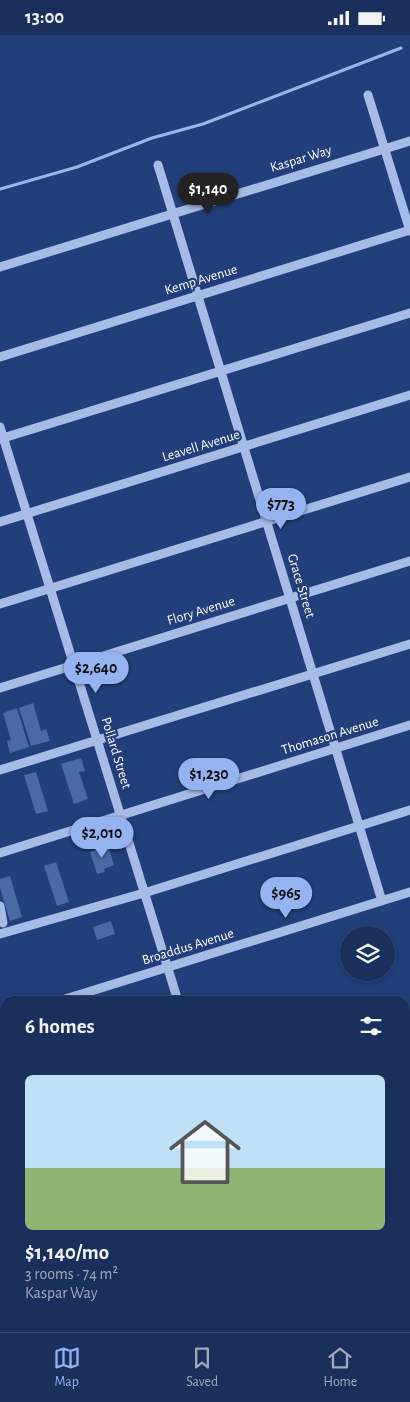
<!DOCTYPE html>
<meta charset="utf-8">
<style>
:root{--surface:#1a2f5c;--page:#273b65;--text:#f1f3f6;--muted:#9fa9bb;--line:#384a72;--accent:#95b2f1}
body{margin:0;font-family:"Alegreya Sans",sans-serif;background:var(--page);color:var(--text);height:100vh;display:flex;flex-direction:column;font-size:19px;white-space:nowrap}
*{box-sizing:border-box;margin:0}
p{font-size:16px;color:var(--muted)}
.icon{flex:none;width:28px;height:28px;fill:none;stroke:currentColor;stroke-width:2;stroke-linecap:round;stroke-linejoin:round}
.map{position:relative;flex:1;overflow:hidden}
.drawer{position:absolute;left:0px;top:961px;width:410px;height:336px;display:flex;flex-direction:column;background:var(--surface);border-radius:15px 15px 0 0;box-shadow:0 2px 12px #0003,0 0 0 1px var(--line)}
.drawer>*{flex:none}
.controls{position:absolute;left:340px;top:891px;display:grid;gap:10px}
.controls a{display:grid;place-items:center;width:55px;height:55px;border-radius:50%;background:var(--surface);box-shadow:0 2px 12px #0003,0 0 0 1px var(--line);font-size:25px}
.price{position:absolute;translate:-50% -42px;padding:0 11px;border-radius:18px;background:var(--accent);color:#111;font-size:16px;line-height:32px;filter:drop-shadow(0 1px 2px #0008)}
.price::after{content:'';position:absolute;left:50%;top:30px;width:15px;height:11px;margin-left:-8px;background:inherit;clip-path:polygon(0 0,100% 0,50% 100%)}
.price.active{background:#222;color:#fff}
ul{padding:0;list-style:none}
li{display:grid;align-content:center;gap:10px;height:265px;padding:0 25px}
li span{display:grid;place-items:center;height:155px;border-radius:8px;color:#555}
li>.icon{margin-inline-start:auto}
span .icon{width:90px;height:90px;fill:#fffc;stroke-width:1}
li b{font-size:21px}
h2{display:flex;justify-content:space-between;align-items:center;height:60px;padding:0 25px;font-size:21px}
.status{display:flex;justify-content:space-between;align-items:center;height:35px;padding:0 25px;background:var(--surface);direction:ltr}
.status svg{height:14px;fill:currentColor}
.tab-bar{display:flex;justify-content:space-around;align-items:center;height:70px;border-top:1px solid var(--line);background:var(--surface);font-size:14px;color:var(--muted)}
.tab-bar a{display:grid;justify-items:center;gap:2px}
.tab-bar .active{color:var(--accent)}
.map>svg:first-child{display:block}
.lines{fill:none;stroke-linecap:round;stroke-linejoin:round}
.stream{stroke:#9bb5e6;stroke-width:3}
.building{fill:#4b69a4}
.minor{stroke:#a6bbe5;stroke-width:9}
.major{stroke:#e7edfd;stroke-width:12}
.labels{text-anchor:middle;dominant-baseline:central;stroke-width:4.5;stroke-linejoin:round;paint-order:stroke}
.street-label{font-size:14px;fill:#fff;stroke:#233f7b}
</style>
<div class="status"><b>13:00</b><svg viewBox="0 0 49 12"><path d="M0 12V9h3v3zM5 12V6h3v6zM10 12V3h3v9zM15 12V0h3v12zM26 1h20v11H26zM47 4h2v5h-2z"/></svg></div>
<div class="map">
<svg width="410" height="1297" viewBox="0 0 410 1297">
<rect width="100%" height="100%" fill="#233f7b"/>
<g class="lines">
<path class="stream" d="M0,154L77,132L152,103L203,89L401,13"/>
</g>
<path class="building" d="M33,668L41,696L46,694L50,706L31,711L19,673Z
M17,673L29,712L10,718L7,706L11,705L3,678Z
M81,723L85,736L79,737L88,764L74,769L61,729Z
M36,737L48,776L36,779L24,740Z
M108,811L114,830L104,834L105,837L97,839L90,817Z
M56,827L69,867L57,871L44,831Z
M10,841L22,882L10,886L0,853V844Z
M111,886L115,899L97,905L93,892Z"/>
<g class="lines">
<path class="minor" d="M368,60L410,196
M158,130L382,866
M0,232L410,106
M0,322L410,195
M0,392L178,966
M0,404L410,278
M0,487L410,360
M0,569L410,442
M0,653L410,526
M0,735L410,609
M0,818L410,690
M0,871L3,888
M0,899L144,858L410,775
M59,966L410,857
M0,984L5,983
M405,1000L410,997
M0,1022L5,1038
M0,1051L5,1049
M405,1265L410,1264
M79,1292L80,1297
M165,1292L166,1297
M248,1292L250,1297
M386,1292L387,1297
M303,1297L317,1292"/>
<path class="major" d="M0,1125L5,1141
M0,1160L5,1174
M0,1193L5,1210
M31,1292L33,1297
M52,1292L53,1297"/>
</g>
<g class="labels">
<g class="street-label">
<text transform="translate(301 124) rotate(-17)">Kaspar Way</text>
<text transform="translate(201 245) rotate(-17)">Kemp Avenue</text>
<text transform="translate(201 411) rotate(-17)">Leavell Avenue</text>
<text transform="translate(301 551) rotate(73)">Grace Street</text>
<text transform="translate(201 576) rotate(-17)">Flory Avenue</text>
<text transform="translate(330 701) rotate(-17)">Thomason Avenue</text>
<text transform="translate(116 718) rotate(73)">Pollard Street</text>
<text transform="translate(188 912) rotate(-17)">Broaddus Avenue</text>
</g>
</g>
</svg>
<div class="controls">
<a><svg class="icon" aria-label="layers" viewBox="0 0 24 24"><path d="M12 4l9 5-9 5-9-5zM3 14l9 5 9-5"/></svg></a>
</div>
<b class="price active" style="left:208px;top:180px">$1,140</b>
<b class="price" style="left:281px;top:495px">$773</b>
<b class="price" style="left:96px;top:659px">$2,640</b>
<b class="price" style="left:209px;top:765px">$1,230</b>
<b class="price" style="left:102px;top:824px">$2,010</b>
<b class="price" style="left:286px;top:884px">$965</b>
<section class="drawer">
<h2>6 homes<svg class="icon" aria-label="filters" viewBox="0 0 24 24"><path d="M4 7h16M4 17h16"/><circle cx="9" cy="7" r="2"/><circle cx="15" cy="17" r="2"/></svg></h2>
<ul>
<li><span style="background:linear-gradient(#bfe0f5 60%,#8fb573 0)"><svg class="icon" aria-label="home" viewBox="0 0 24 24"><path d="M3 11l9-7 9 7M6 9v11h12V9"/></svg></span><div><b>$1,140/mo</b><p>3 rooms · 74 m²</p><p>Kaspar Way</p></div></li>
</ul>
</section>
</div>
<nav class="tab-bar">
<a class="active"><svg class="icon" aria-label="map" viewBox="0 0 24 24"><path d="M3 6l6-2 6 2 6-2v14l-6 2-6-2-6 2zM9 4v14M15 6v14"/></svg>Map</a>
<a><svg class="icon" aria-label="saved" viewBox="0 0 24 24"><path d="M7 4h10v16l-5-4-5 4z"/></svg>Saved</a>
<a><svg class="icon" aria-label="home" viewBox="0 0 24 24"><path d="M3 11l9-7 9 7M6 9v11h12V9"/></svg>Home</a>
</nav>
